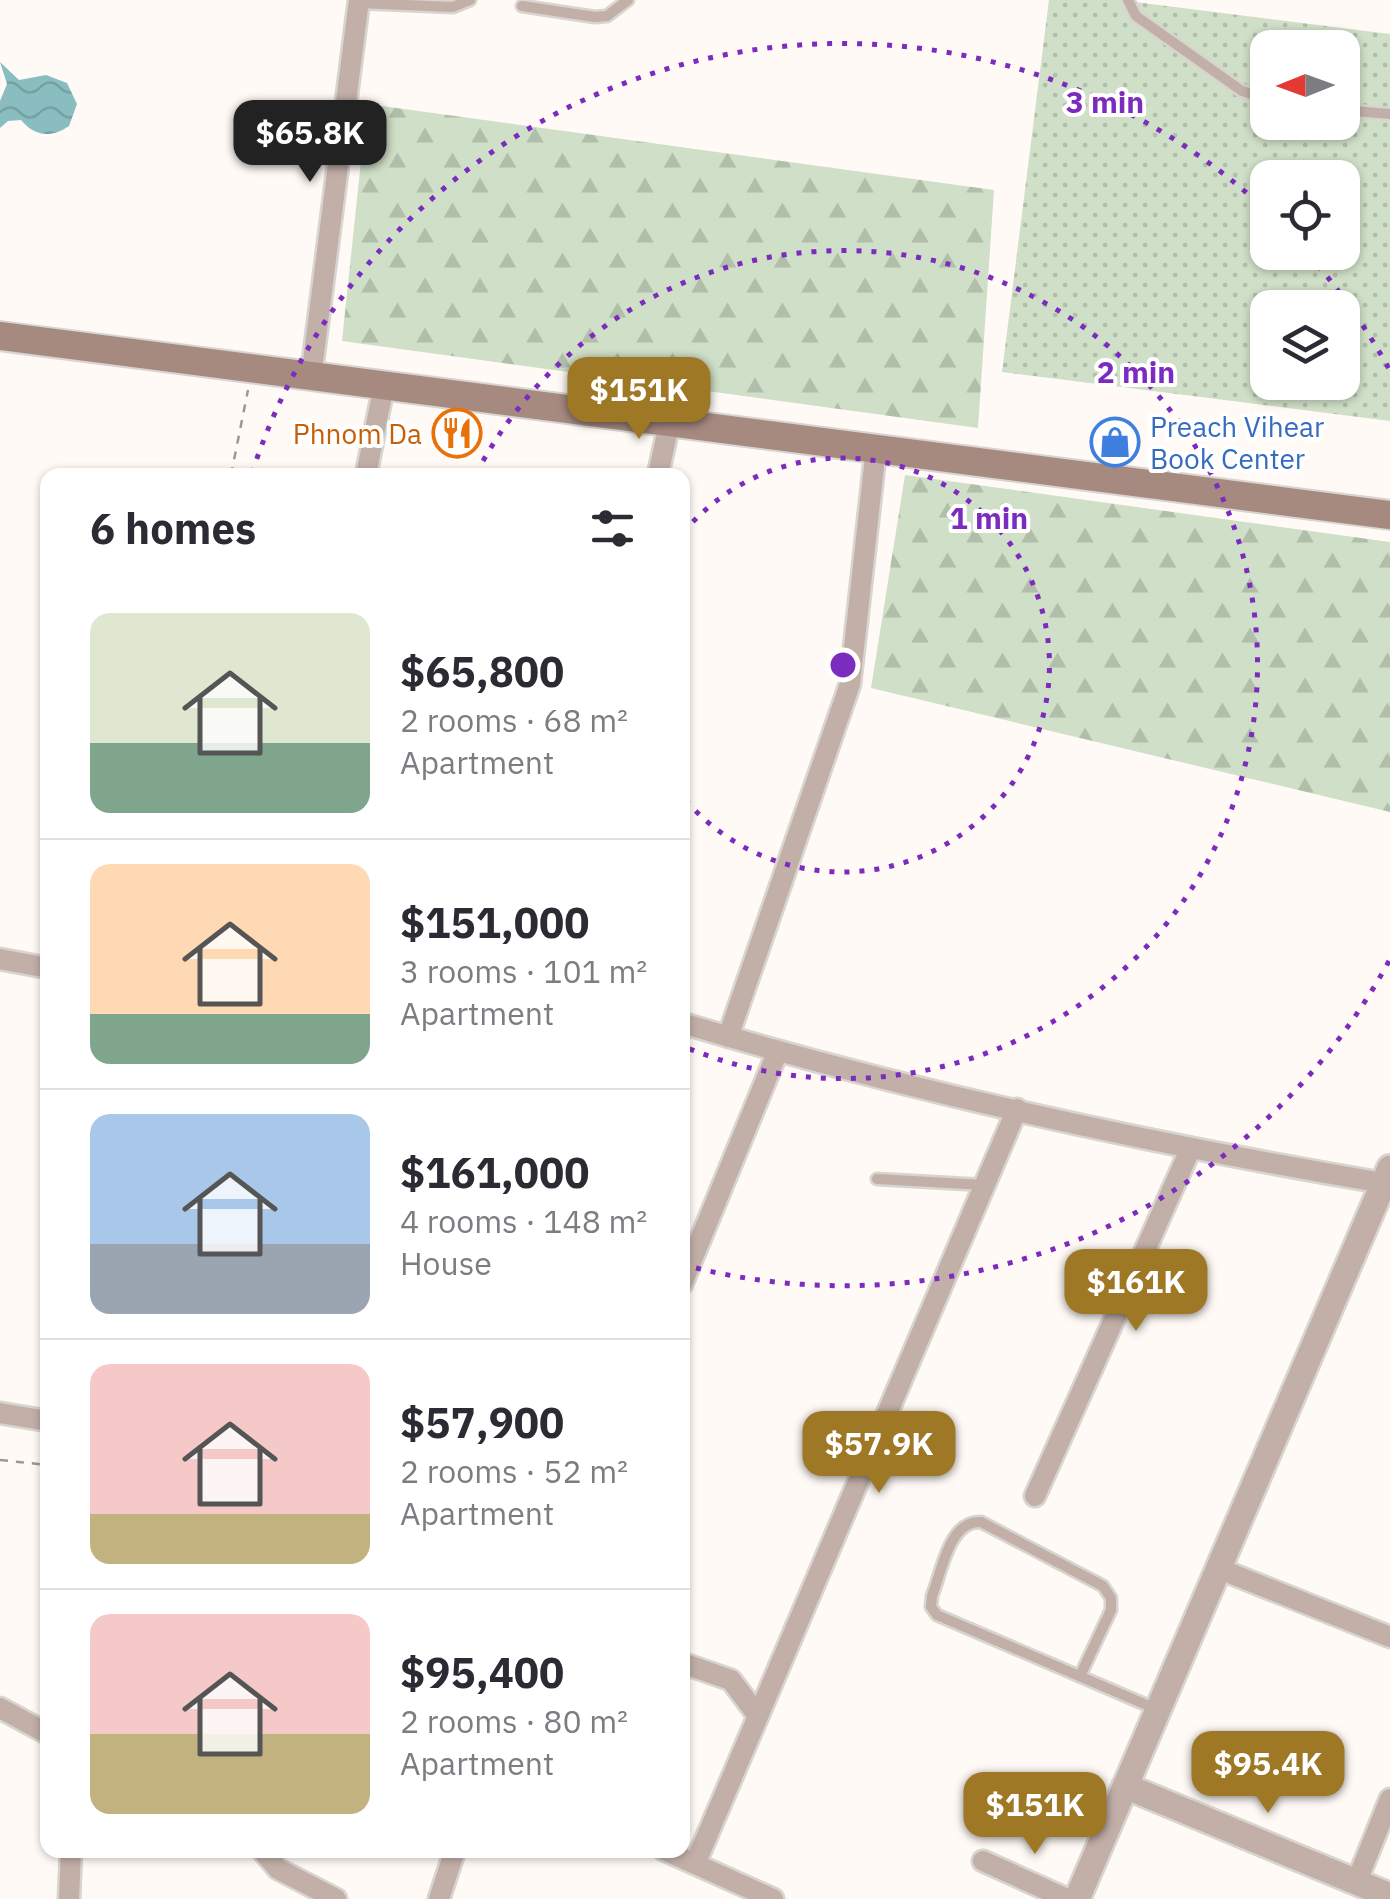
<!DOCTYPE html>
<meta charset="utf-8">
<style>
:root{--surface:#fff;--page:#f7f7f7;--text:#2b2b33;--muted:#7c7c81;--line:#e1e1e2;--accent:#9f7825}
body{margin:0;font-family:"IBM Plex Sans",sans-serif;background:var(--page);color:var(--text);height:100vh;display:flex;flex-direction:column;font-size:38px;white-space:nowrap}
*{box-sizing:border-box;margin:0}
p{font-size:32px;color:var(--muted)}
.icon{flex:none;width:55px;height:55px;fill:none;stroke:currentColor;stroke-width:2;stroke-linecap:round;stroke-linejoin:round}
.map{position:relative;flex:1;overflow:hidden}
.sheet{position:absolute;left:40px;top:468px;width:650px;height:1390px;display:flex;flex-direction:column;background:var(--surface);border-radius:20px;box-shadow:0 2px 8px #0004}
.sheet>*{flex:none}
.needle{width:65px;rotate:269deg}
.fabs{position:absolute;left:1250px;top:30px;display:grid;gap:20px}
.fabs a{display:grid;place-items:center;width:110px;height:110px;border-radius:20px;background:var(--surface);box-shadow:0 2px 8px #0004;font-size:50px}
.price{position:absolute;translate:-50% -85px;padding:0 22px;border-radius:20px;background:var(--accent);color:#fff;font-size:32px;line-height:65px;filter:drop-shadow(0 2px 5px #0008)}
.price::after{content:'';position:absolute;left:50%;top:60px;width:30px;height:22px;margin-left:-15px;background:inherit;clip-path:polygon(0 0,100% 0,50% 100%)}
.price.current{background:#222;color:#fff}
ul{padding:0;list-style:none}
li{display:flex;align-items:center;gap:30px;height:250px;padding:0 50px}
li+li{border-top:2px solid var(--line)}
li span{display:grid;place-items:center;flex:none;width:280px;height:200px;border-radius:20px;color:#555}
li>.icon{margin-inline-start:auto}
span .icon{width:120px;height:120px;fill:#fffc;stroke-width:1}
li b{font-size:42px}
h2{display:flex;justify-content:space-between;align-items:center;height:120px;padding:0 50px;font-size:42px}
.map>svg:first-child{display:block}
.grass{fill:url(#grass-dots);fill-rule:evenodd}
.forest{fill:url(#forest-firs)}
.water{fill:url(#water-waves)}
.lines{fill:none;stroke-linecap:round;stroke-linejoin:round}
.service-casing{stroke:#d8d4d0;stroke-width:15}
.minor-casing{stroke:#d8d4d0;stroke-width:25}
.tertiary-casing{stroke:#d8d4d0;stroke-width:30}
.secondary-casing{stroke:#d8d4d0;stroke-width:32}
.path{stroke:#9c9895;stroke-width:2.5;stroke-dasharray:8 8;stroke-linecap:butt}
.service{stroke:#c2afa8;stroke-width:10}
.minor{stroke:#c2afa8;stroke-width:20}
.tertiary{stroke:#c2afa8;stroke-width:25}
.secondary{stroke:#a68a80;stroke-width:28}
.ring{fill:none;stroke:#7b2cbf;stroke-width:5;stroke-dasharray:5 10}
.labels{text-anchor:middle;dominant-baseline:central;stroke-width:8;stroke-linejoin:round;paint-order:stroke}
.shop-label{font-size:28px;fill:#366cbe;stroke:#fff;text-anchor:start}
.food-label{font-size:28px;fill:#c56008;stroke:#fff;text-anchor:end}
.centre{fill:#7b2cbf;stroke:#fff;stroke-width:5}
.ring-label{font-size:30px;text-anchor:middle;font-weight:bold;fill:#7b2cbf;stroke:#fff;stroke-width:8;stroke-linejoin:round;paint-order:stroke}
</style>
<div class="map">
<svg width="1390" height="1899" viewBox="0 0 1390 1899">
<defs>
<pattern id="grass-dots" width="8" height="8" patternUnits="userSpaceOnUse" patternTransform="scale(2.5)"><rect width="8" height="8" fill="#d0dfc7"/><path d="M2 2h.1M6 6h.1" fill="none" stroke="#b1beaa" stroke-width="1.8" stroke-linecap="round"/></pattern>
<pattern id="forest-firs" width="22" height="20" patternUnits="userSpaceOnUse" patternTransform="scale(2.5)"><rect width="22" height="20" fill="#d0dfc7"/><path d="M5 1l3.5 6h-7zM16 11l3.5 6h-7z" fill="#b1beaa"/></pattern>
<pattern id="water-waves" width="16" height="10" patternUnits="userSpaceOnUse" patternTransform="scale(2.5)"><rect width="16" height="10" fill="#89bdbf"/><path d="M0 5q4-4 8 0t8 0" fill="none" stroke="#75a1a3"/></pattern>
</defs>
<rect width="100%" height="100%" fill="#fffaf6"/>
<path class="grass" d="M1049,0H1119L1390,34V421L1002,372ZM1268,48H1342V122H1268ZM1268,178H1342V252H1268ZM1268,308H1342V382H1268Z"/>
<path class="forest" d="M367,104L994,190L978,428L342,341Z
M905,475L1390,542V812L871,688Z"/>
<path class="water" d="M0,62L19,80L46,75L67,83L77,104L69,126C52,138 35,137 21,120L8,121L0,128V101L7,84Z"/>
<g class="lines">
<g class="service-casing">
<path id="service" d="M1128,0L1136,16L1242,91L1268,99
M359,3L453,7L470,0
M522,6L595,17L607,16L628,0
M1342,110L1390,114
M877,1179L984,1185
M1080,1676L1111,1610V1598L1103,1586L981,1522C949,1520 942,1571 932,1596L931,1607L937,1615L1156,1709"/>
</g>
<g class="minor-casing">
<path id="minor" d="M311,377L359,0
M366,475L384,385
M658,475L670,420
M0,959L48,968
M682,1023C911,1092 1147,1143 1383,1183
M728,1037L850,684L876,448
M682,1284L777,1053
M0,1413L48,1421
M1035,1496L1190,1150
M1217,1568L1390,1637
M682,1663L731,1680L758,1716
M0,1708L48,1734
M262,1850L278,1869L336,1899
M664,1850L773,1899
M983,1861L1067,1899
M695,1864L1017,1109
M1356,1883L1390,1799
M69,1899L71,1850
M439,1899L455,1850"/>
</g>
<g class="tertiary-casing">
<path id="tertiary" d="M1125,1786L1390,1896
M1077,1899L1390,1168"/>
</g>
<g class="secondary-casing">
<path id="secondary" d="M0,336L1390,515"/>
</g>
<path class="path" d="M231,475L248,390
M0,1460L48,1465"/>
<use href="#service" class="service"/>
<use href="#minor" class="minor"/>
<use href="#tertiary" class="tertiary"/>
<use href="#secondary" class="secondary"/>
</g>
<g class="ring">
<path d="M683 533A207 207 0 1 1 683 797"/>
<path d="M476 474A414 414 0 1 1 685 1047"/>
<path d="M1389 961A621 621 0 0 1 688 1266M252 473A621 621 0 0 1 1267 211M1308 254A621 621 0 0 1 1389 369"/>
</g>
<defs>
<g id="restaurant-ring" transform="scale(2.5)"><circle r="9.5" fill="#fff" stroke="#e8710a" stroke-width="1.5"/><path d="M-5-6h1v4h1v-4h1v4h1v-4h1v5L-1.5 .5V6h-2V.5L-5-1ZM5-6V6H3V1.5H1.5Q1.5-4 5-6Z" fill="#e8710a"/></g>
<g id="shop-ring" transform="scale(2.5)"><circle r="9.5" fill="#fff" stroke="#3f7fe0" stroke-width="1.5"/><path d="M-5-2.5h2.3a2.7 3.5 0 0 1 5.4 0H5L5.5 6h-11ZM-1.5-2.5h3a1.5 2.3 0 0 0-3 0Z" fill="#3f7fe0"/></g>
</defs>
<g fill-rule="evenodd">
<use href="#restaurant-ring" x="457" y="433"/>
<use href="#shop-ring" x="1115" y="442"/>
</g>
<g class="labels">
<g class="shop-label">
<text x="1150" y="426">Preach Vihear<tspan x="1150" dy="32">Book Center</tspan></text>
</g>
<g class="food-label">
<text x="422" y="433">Phnom Da</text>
</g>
</g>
<circle cx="843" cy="665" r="15" class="centre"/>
<g class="ring-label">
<text x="1105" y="113">3 min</text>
<text x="1136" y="383">2 min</text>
<text x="989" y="529">1 min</text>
</g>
</svg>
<div class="fabs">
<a><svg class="needle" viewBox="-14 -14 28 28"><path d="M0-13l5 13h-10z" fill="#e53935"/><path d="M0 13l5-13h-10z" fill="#7c7c81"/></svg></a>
<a><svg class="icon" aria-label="locate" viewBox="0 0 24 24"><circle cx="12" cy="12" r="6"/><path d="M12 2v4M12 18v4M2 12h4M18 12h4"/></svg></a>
<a><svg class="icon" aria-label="layers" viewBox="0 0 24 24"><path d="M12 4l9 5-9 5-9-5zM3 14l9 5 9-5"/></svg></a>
</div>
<b class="price current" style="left:310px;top:185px">$65.8K</b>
<b class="price" style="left:639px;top:442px">$151K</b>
<b class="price" style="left:1136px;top:1334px">$161K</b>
<b class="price" style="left:879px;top:1496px">$57.9K</b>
<b class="price" style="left:1268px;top:1816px">$95.4K</b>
<b class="price" style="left:1035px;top:1857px">$151K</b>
<section class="sheet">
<h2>6 homes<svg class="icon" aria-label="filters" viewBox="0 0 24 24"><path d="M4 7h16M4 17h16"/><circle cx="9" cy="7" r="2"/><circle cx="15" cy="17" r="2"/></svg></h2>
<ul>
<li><span style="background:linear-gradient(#dfe7d0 65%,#7fa58c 0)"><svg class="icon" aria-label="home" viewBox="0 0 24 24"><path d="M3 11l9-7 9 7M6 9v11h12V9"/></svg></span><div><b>$65,800</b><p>2 rooms · 68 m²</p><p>Apartment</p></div></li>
<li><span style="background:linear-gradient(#ffd9b3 75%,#7fa58c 0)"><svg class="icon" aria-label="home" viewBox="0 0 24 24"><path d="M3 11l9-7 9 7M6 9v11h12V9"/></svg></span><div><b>$151,000</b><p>3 rooms · 101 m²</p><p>Apartment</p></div></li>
<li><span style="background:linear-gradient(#a9c7e8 65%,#9aa5b1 0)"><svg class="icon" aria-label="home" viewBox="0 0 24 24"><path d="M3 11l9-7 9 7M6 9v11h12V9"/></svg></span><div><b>$161,000</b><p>4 rooms · 148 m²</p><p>House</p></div></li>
<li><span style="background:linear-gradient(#f6c9c9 75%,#c2b280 0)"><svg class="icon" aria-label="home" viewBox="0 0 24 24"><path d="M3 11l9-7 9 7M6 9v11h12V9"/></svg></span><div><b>$57,900</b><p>2 rooms · 52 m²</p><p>Apartment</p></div></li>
<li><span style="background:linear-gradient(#f6c9c9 60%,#c2b280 0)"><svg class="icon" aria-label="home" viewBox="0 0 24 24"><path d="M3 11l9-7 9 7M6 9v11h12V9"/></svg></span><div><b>$95,400</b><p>2 rooms · 80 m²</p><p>Apartment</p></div></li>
</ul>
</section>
</div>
